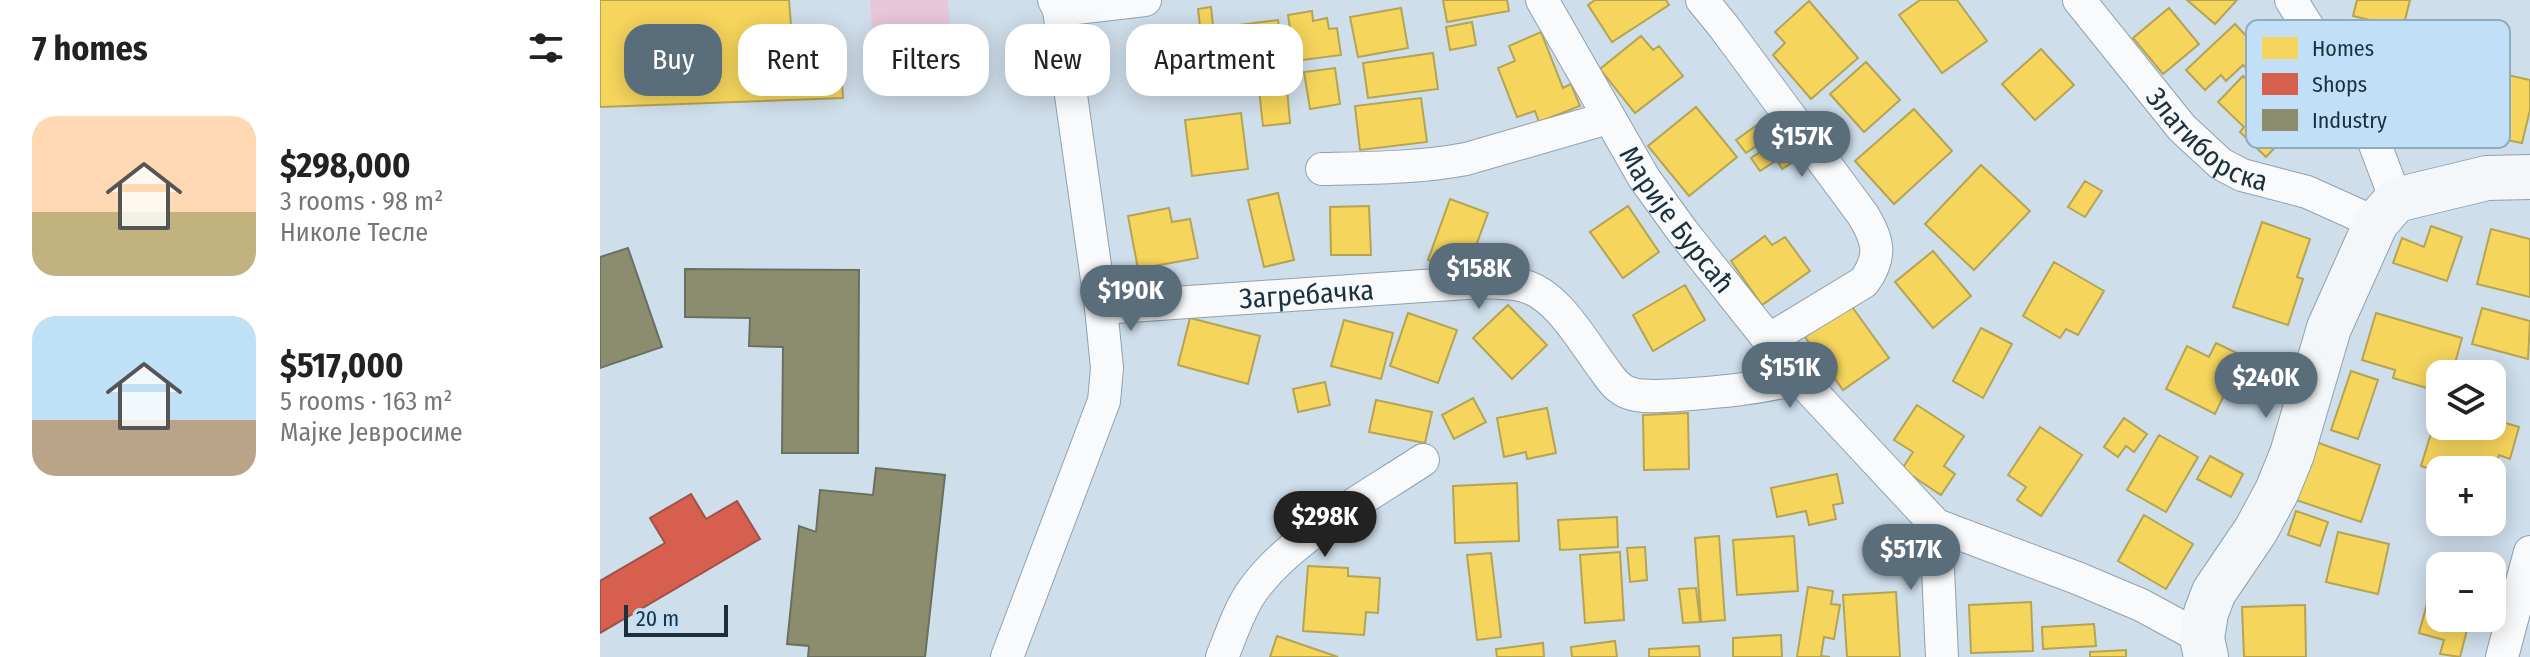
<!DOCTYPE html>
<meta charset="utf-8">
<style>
:root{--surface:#fff;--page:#f6f6f6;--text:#222;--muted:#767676;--accent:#5a6d7b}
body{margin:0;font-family:"Fira Sans Condensed",sans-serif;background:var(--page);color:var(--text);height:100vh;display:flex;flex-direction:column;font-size:30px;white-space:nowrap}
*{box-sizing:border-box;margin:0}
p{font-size:26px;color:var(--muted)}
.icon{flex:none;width:44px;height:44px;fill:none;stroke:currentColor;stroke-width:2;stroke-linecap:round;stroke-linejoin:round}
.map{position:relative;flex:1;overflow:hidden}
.side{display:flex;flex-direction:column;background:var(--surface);width:600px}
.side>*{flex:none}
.banner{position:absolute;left:24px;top:24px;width:760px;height:72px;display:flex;gap:16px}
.buttons{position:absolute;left:1826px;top:360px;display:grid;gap:16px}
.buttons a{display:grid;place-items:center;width:80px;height:80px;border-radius:16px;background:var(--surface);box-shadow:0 4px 20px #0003;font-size:40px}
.scale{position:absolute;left:24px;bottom:20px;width:104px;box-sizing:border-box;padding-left:8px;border:4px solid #1b303f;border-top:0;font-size:22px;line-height:28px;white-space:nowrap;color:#1b303f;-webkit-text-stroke:6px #c1e0f7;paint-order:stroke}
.price{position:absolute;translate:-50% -68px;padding:0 18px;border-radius:28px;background:var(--accent);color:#fff;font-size:26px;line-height:52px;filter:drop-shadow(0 2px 4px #0008)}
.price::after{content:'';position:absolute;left:50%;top:48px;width:24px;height:18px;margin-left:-12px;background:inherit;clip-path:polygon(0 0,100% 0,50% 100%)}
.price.selected{background:#222;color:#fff}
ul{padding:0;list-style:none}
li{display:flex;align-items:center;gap:24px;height:200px;padding:0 32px}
li span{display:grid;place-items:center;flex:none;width:224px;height:160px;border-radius:24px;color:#555}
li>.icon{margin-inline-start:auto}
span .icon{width:96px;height:96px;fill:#fffc;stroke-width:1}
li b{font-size:34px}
h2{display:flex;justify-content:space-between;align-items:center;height:96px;padding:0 32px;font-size:34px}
.pill{padding:0 28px;border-radius:24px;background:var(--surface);box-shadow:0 4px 20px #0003;font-size:28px;line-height:72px}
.pill.selected{background:var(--accent);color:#fff}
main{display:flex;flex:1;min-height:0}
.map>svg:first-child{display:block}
.green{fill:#e8c7d8}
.homes{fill:#f6d55c;stroke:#b4a453;stroke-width:2}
.shops{fill:#d6604d;stroke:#9e5249;stroke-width:2}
.industry{fill:#8c8c6e;stroke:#6a7060;stroke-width:2}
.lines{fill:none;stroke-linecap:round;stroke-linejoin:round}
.street-casing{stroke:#90a1ad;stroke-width:34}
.secondary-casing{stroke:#90a1ad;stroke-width:46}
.street{stroke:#f8fafc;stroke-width:32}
.secondary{stroke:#f4f7f9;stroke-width:44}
.labels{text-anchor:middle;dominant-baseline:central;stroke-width:8;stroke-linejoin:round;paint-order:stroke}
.street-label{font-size:28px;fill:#1b303f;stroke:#c1e0f7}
.key{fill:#c1e0f7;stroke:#8fabc0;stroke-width:2}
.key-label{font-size:22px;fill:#1b303f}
</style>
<main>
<section class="side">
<h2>7 homes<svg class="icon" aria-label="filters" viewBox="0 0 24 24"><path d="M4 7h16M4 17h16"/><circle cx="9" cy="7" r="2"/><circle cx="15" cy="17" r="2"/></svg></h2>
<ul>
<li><span style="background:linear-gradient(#ffd9b3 60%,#c2b280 0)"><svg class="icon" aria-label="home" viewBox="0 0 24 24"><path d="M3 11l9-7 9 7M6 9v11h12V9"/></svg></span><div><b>$298,000</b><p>3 rooms · 98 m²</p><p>Николе Тесле</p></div></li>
<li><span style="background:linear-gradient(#bfe0f5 65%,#b9a48a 0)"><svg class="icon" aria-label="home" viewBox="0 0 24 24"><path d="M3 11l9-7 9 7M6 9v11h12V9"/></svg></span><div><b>$517,000</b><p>5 rooms · 163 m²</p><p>Мајке Јевросиме</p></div></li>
</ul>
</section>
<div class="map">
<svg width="1930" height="657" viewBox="0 0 1930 657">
<rect width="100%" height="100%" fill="#cedeea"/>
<path class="green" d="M270,0H348L354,81L277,88Z"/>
<path class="homes" d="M0,0H189L192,38L239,36L243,98L0,107Z
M843,0H907L909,11L847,22Z
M995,0H1066L1069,5L1012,42L988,5Z
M1320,0H1357L1387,41L1342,73L1299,15Z
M1587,0H1637L1615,24Z
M1757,0H1810L1803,28L1753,16Z
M1209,1L1258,58L1211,99L1173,55L1185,43L1175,32Z
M611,7L614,34L601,35L598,9Z
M801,8L808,48L758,57L750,17Z
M1569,8L1599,44L1563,74L1533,38Z
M712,11L713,21L727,18L729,29L737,28L741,55L695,61L688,15Z
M678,20L684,69L629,76L622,27Z
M872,22L876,45L850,50L846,27Z
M1635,24L1673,65L1686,52L1701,68L1681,86L1679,80L1667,91L1643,65L1626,81L1621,75L1605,90L1586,70Z
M582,31L587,78L541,84L536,36Z
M941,32L963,88L971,84L980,106L939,122L935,111L917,117L898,68L915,61L909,46Z
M1041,36L1053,50L1059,46L1083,76L1035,113L1000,69Z
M1441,49L1474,85L1435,120L1402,84Z
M833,53L838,89L768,98L763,63Z
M1266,62L1300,100L1264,132L1230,94Z
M735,68L740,104L710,109L704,72Z
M1885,70L1930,80V110L1922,143L1871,133Z
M1643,76L1695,126L1666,157L1640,132L1644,127L1618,102Z
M686,77L690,123L663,126L658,80Z
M821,98L827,142L760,150L755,106Z
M1096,107L1137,157L1089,196L1048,146Z
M1314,109L1352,151L1294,204L1255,161Z
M641,113L648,169L592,176L585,120Z
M1167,118L1176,132L1146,153L1136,140Z
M1188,134L1202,156L1182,169L1177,160L1160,171L1151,158Z
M1381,165L1430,211L1374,270L1325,224Z
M1485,181L1502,191L1485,217L1468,207Z
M678,193L694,260L664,267L648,200Z
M850,199L888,213L866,273L828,260Z
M769,206L771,255H731L730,207Z
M1028,206L1059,252L1023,278L990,232Z
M569,208L572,222L590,219L598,258L538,269L528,216Z
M1662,222L1710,239L1697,277L1703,279L1688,325L1633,307Z
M1831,226L1862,237L1847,281L1793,263L1802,238L1824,247Z
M1891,229L1930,239V297L1877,284Z
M1165,236L1172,245L1185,237L1210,271L1162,305L1131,261Z
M1333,251L1371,296L1333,328L1295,282Z
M1454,262L1504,291L1478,335L1466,329L1460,338L1423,316Z
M1085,285L1105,320L1053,351L1033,315Z
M1250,304L1289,358L1243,390L1205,337Z
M908,305L947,345L912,379L873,338Z
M1882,308L1930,321L1928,359L1872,344Z
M808,313L857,330L838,383L790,366Z
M1776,313L1862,338L1852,374H1840V392L1793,378L1795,370L1762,360Z
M590,318L660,336L648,384L578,365Z
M744,320L793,333L781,379L731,366Z
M1381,328L1412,344L1383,398L1353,381Z
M1616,343L1643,356L1615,414L1566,389L1587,346L1609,357Z
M1751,371L1778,380L1758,439L1731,430Z
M725,382L730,405L698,412L693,389Z
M873,398L886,422L854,439L842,415Z
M776,400L832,412L825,443L769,432Z
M1840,404V426H1892V419L1919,427L1910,459L1899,455L1892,477V470H1840V510L1827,506L1837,471L1821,466Z
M1317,405L1364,436L1344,466L1355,474L1341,495L1302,469L1313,452L1294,440Z
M947,408L956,453L927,459L926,452L904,457L897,418Z
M1088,413L1089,469L1044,470L1043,415Z
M1524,418L1547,434L1534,452L1526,446L1518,457L1504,447Z
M1440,427L1482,455L1441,516L1417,500L1426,487L1408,475Z
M1559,435L1598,457L1566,512L1527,490Z
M1716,442L1780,465L1761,522L1696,500Z
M1610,456L1643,474L1631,497L1597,479Z
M1237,474L1243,503L1233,505L1236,519L1209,525L1206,511L1177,517L1171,488Z
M917,483L919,541L855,543L853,486Z
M1696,511L1728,522L1720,546L1688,535Z
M1544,515L1593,544L1566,589L1518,561Z
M1017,517L1018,547L960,550L958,520Z
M1738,532L1789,544L1778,594L1726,582Z
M1119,536L1125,620L1101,622L1095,538Z
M1194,536L1198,591L1137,595L1133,540Z
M1045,547L1047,580L1030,582L1027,548Z
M1020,552L1024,620L985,623L980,555Z
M891,553L901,637L877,640L867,555Z
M1840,556L1878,566H1840V618H1870L1860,657L1840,654L1844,640L1819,633Z
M708,566L748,568V576L780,578L778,613L766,612L764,635L703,631Z
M1208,587L1233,591L1231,604L1240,605L1234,639L1224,637L1221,656L1230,657H1197Z
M1096,588L1100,622L1083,623L1079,589Z
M1296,592L1300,657H1247L1243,595Z
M1431,602L1433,651L1371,653L1369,605Z
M1705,605L1706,657H1644L1642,607Z
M1494,624L1496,646L1443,649L1442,627Z
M1181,635L1182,657H1133V638Z
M677,636L738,657H670Z
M1015,641L1017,657H972L971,647Z
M943,643L944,657H897L896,649Z
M1099,646L1100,657H1049V649Z
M1526,650V657H1490V652Z"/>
<path class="shops" d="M91,494L106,519L137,501L160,539L0,633V581L65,543L50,518Z"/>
<path class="industry" d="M28,248L62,347L0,368V257Z
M85,269L259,270L258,453H182L183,347L149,346L150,318L85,317Z
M276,468L345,475L325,657H208L209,646L187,644L199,526L216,532L220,490L273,495Z"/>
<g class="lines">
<g class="street-casing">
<g id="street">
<path id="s1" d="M942,0L1044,178L1083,232L1199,378L1336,525L1477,578L1541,605L1602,638"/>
<path d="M1102,0L1124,27L1263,215C1279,241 1282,257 1264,282L1170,339"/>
<path id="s2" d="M1479,0L1582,128L1621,164L1642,175L1707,192L1776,223"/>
<path d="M1691,0L1765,118L1796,200"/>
<path d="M459,10L545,0"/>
<path d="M722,169C770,168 818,168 866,159L1008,118"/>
<path id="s3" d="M501,308L881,282C895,283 911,282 924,286C958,295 983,342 1003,368C1010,378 1017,389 1029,393C1044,398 1063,396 1078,395C1121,392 1157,389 1199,378"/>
<path d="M1336,525L1342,657"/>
<path d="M407,657L504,401L507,368L501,308L459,10L454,0"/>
<path d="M622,657C631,636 639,609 653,590C690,538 769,496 823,460"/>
<path d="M1902,657L1930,552"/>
</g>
</g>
<g class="secondary-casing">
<path id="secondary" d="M1606,657L1602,638L1606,613L1614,592L1656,530L1677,491L1692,454L1729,328L1776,223L1796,200L1887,178L1930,177"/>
</g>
<use href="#street" class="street"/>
<use href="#secondary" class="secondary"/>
</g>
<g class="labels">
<g class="street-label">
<text stroke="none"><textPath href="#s2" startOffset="192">Златиборска</textPath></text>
<text stroke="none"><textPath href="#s1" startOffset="258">Марије Бурсаћ</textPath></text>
<text stroke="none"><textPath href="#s3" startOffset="206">Загребачка</textPath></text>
</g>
</g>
<rect x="1646" y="20" width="264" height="128" rx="12" class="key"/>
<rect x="1662" y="37" width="36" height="22" fill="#f6d55c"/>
<rect x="1662" y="73" width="36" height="22" fill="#d6604d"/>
<rect x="1662" y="109" width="36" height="22" fill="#8c8c6e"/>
<g class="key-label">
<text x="1712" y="56">Homes</text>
<text x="1712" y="92">Shops</text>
<text x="1712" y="128">Industry</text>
</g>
</svg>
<div class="buttons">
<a><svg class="icon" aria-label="layers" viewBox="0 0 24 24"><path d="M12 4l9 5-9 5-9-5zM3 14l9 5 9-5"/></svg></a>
<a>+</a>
<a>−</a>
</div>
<div class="scale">20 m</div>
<b class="price" style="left:1202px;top:179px">$157K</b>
<b class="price" style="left:879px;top:311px">$158K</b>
<b class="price" style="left:531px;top:333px">$190K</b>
<b class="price" style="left:1190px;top:410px">$151K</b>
<b class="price" style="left:1666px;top:420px">$240K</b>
<b class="price selected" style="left:725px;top:559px">$298K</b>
<b class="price" style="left:1311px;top:592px">$517K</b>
<div class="banner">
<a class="pill selected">Buy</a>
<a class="pill">Rent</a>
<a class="pill">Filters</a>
<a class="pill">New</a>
<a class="pill">Apartment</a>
</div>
</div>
</main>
